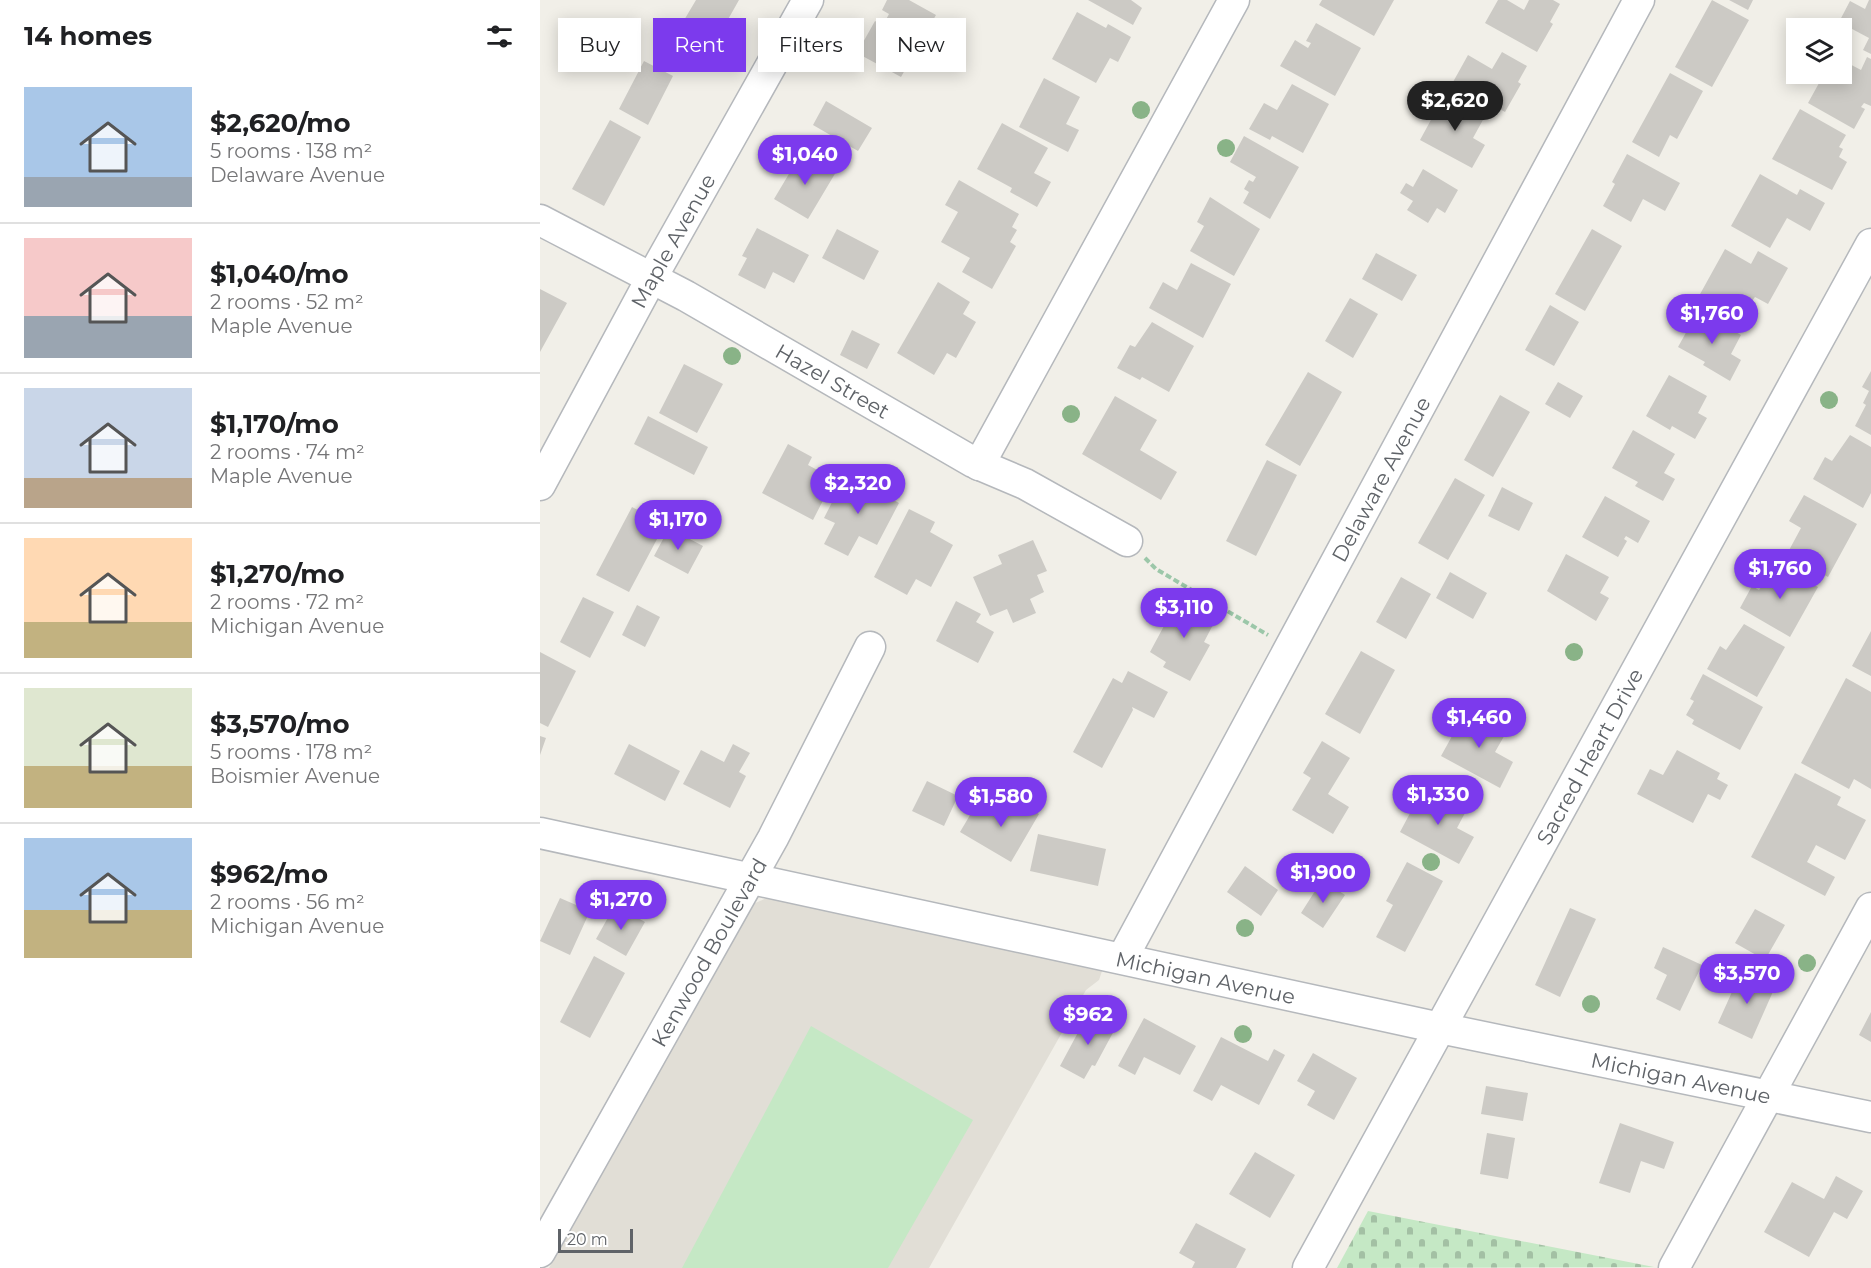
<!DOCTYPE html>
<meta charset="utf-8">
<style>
:root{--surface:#fff;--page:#f6f6f6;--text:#202124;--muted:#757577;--line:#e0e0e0;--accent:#7c3aed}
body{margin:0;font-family:Montserrat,sans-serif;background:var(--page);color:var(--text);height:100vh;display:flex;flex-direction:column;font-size:22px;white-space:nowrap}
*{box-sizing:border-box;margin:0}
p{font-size:20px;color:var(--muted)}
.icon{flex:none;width:33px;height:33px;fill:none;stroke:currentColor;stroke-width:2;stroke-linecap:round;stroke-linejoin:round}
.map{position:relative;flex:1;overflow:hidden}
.details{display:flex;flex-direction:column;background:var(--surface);width:540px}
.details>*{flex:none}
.guide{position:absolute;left:18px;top:18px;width:570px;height:54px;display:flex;gap:12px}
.tools{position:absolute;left:1246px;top:18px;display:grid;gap:12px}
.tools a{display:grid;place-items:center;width:66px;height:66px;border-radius:0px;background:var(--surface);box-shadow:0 3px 15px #0003;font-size:30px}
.scale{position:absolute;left:18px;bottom:15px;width:75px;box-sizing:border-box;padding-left:6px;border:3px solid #5f6368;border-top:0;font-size:16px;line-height:21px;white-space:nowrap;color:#5f6368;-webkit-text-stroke:4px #fff;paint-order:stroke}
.price{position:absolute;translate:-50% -51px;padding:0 14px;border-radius:21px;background:var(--accent);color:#fff;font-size:20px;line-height:39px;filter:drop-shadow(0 2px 3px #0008)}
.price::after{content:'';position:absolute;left:50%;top:36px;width:18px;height:14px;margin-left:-9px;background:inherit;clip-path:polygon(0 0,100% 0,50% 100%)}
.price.active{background:#222;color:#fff}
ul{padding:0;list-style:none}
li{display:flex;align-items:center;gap:18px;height:150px;padding:0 24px}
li+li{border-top:2px solid var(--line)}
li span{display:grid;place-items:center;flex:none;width:168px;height:120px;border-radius:0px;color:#555}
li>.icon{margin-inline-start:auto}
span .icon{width:72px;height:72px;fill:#fffc;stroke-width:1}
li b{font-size:26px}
h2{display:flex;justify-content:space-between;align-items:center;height:72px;padding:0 24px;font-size:26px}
.tag{padding:0 21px;border-radius:0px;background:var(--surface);box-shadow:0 3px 15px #0003;font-size:21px;line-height:54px}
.tag.active{background:var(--accent);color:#fff}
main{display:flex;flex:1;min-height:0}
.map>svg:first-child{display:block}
.education{fill:#e1ded6}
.grass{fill:#c5e8c5}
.cemetery{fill:url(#cemetery-stones)}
.building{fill:#cccac5}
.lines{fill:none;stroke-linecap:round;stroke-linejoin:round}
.minor-casing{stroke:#b5b8bc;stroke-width:33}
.path{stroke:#9cc7a9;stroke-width:4;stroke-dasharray:6 3;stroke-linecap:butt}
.minor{stroke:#fff;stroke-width:30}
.tree{fill:#89b387}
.labels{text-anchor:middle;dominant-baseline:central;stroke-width:5;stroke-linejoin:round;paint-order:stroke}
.street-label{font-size:21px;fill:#5f6368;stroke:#fff}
</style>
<main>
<section class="details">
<h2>14 homes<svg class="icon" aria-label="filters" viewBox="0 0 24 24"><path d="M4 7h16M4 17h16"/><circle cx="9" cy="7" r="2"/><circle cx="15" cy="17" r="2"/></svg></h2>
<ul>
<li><span style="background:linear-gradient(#a9c7e8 75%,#9aa5b1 0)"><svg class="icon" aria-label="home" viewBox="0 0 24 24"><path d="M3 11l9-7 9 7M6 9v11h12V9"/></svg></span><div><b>$2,620/mo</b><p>5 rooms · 138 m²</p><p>Delaware Avenue</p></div></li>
<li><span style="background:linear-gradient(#f6c9c9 65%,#9aa5b1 0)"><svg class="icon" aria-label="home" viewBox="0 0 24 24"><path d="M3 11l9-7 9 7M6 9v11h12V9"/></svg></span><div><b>$1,040/mo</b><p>2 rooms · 52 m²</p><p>Maple Avenue</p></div></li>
<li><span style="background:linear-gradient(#c9d6e8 75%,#b9a48a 0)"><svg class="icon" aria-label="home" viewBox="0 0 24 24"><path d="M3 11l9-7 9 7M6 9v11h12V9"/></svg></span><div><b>$1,170/mo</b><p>2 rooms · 74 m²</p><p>Maple Avenue</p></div></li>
<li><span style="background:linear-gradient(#ffd9b3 70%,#c2b280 0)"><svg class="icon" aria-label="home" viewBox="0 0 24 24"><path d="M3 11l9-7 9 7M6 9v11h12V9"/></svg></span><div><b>$1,270/mo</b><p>2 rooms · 72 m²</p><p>Michigan Avenue</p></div></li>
<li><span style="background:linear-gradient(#dfe7d0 65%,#c2b280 0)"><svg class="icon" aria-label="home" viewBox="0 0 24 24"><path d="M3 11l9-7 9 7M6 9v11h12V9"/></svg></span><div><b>$3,570/mo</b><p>5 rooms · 178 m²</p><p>Boismier Avenue</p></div></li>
<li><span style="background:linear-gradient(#a9c7e8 60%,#c2b280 0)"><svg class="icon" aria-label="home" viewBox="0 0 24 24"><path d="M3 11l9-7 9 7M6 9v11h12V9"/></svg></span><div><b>$962/mo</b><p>2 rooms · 56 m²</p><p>Michigan Avenue</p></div></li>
</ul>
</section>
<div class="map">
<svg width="1331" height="1268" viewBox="0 0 1331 1268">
<defs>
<pattern id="cemetery-stones" width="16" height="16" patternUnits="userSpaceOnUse" patternTransform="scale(1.5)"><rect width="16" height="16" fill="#c5e8c5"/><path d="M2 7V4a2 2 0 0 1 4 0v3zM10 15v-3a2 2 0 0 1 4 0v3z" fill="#a3c0a4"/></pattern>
</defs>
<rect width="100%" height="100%" fill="#f1efe8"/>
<path class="education" d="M229,897L563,968L559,980L546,990L389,1268H9L198,921L213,904Z"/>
<path class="grass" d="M271,1026L433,1120L348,1268H142Z"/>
<path class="cemetery" d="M828,1211L1114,1267L797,1268Z"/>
<path class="building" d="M156,0H199L173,46L140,27Z
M347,0H369L396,15L361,77L317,53L335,21L343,25L349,14L342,10Z
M548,0H591L602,8L593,25Z
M782,0H854L834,36L779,5Z
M958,0H967L984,10L989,0H1013L1020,4L1010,22L1013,24L997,52L945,23Z
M1172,0L1209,20L1172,87L1135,67Z
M1189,0H1213L1208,10Z
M1329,0H1331V54L1323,50L1329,38L1299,22L1310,1L1325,9Z
M537,12L566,28L568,24L591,37L578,62L570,58L556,83L512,59Z
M776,23L821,48L795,96L740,66L755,40L768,48L771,43L766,41Z
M962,52L987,66L978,82L981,84L965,112L913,82L928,55L952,69Z
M1327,57L1331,59V106L1324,103L1321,107L1325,109L1314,129L1268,103L1284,74H1302V60L1321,70Z
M104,61L133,76L108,125L79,109Z
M1130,73L1163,91L1137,139L1130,135L1119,157L1092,142Z
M504,78L540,97L526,124L539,130L528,152L479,127Z
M752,84L789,104L763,153L732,136L730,140L709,129L724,103L737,110Z
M904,96L944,118L933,138L945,145L932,168L880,140Z
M286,101L332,128L318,151L273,125Z
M1260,109L1306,135L1299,147L1303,149L1299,157L1307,162L1292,190L1232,159Z
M70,120L101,137L64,206L32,189Z
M462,123L508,148L494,173L511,182L497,207L470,192L472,188L437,169Z
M704,136L759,167L730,219L703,203L709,192L704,189L709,180L713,182L716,177L690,162Z
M262,152L296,172L268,219L234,199Z
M1087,154L1140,183L1125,211L1103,199L1091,222L1063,206L1075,184L1072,182Z
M883,169L918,190L905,213L897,208L888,223L867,210L873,201L860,193L866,183L873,187Z
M1220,174L1257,195L1260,189L1285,203L1270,231L1247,218L1230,248L1191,226Z
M419,180L479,214L472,227L477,230L470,242L476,246L452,289L422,272L430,258L401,242L418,212L405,205Z
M670,197L720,229L694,276L650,251L664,226L657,222Z
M217,228L269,255L254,283L233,272L225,289L198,275L207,258L202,256Z
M297,229L339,251L324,280L282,258Z
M1052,229L1082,246L1045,311L1015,294Z
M1185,249L1211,264L1218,251L1248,268L1228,304L1215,297L1212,301L1216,303L1205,323L1159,296Z
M836,253L877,275L862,301L822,279Z
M651,263L691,284L663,338L609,308L623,282L637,290Z
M398,282L430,302L423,314L436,322L416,358L407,353L394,375L357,353Z
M0,289L27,303L0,352Z
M810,298L838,314L813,358L785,341Z
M1010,305L1039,322L1014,366L985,350Z
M1158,311L1201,335L1191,354L1201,360L1190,381L1163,365L1165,362L1138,347Z
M612,322L654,346L629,392L602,377L600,380L577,368L590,345L595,347Z
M312,330L340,344L327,369L300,355Z
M144,364L183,384L157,433L119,413Z
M1331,371V435L1315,426L1326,405L1323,403L1329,391L1322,387Z
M768,372L802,392L760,466L725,445Z
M1129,375L1167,396L1158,413L1167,418L1155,439L1132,426L1130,430L1106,416Z
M1018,382L1043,396L1030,418L1005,404Z
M960,395L990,412L953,477L924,460Z
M575,396L617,420L600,450L637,472L621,500L542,454Z
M108,416L168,447L154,475L94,444Z
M1093,430L1135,454L1124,473L1135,479L1123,501L1095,486L1098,482L1072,468Z
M1310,435L1331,447V493L1323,508L1273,479L1285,457L1292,461Z
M248,444L272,457L268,465L294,479L273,520L222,493Z
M727,460L757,475L716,556L686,541Z
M306,475L359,503L337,545L319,536L308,556L284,544L295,523L284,518Z
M915,478L945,495L908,560L878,543Z
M962,487L993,503L979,531L948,516Z
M1264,495L1317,524L1288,577L1247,554L1261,528L1249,521Z
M1065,496L1110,521L1098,543L1086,536L1084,539L1087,541L1078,557L1042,537Z
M92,507L125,524L89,592L56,575Z
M369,509L395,522L390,532L413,545L391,587L376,579L367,595L334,577Z
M129,528L163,546L148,574L114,556Z
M493,540L507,571L497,575L504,592L490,599L496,613L473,623L467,609L450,616L433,577L462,564L458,555Z
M1026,554L1069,577L1060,593L1069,598L1056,621L1007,591Z
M1237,564L1278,587L1250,637L1200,608L1212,586L1219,590Z
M910,572L947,593L933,619L896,598Z
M861,577L891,594L866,639L836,622Z
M640,596L677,617L664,642L670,645L650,681L623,667L626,662L610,652Z
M43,597L74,612L50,658L20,642Z
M416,601L441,614L436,622L454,632L438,663L396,641Z
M97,605L120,617L105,647L82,635Z
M1204,624L1245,647L1217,697L1167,669L1180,646L1186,650Z
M1331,631V676L1312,666Z
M821,651L855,670L820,734L785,714Z
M0,652L36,671L8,727L0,723Z
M588,671L628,692L614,718L592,707L593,710L562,768L533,752L573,678L582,683Z
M1163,674L1223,707L1200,750L1152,724L1154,720L1146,715L1154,701L1150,699Z
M1306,678L1331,692V789L1314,779L1309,789L1261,763Z
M927,709L967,731L955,752L973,762L960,788L901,756Z
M0,736L6,738L0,755Z
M782,741L810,758L788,794L809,807L793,834L752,810L771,778L763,773Z
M89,744L140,771L125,801L74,774Z
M193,744L210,753L199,772L206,776L190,808L143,784L161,750L184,762Z
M1137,750L1180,773L1177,779L1188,785L1180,800L1168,794L1153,823L1097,794L1110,769L1123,775Z
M1255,773L1301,797L1297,805L1326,820L1305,860L1276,845L1267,862L1295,877L1285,896L1211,857Z
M387,781L418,796L404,826L372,811Z
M884,787L926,811L917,828L934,837L919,864L860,832Z
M467,796L499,814L471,862L420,832L436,805L455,816Z
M498,834L566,849L558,886L490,871Z
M867,862L903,881L865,952L836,937L853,905L846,901Z
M705,866L738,890L721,916L687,892Z
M782,880L805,895L783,928L761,913Z
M20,898L50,911L30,955L0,941Z
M75,905L105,922L86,956L56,939Z
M1030,908L1056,919L1020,997L995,985Z
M1215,909L1245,925L1225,960L1195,943Z
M1123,947L1162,965L1140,1011L1116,999L1127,975L1114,968Z
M54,956L85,973L50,1038L20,1022Z
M1201,972L1235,987L1212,1039L1178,1023Z
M549,1012L576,1027L555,1066L552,1065L544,1079L520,1066Z
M1331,1012V1042L1319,1035Z
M604,1018L656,1046L640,1075L604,1057L595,1075L578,1066Z
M681,1037L728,1061L734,1049L745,1055L719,1105L681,1085L672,1101L653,1091Z
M773,1053L817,1078L794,1120L767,1105L775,1091L757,1081Z
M946,1086L988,1093L983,1121L941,1114Z
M1080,1123L1134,1142L1124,1169L1101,1161L1090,1193L1059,1183Z
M947,1133L975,1138L968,1179L940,1174Z
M715,1152L755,1175L730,1218L689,1194Z
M1296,1176L1323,1191L1307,1219L1294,1212L1269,1257L1224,1232L1252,1182L1284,1199Z
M656,1223L706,1249L696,1268H652L655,1262L639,1253Z"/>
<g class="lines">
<g class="minor-casing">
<g id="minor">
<path id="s1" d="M0,220L146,296L433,462L485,484L587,541"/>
<path d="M439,465L694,0"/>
<path id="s2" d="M0,485L111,279L268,0"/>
<path id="s3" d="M0,833L900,1028L1331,1117"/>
<path id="s4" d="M583,957L1099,0"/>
<path id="s5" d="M0,1252L233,838L330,647"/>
<path id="s6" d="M768,1268L1331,244"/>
<path d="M1134,1268L1331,908"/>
</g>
</g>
<path class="path" d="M605,558L616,569L728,635"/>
<use href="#minor" class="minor"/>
</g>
<g class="tree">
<circle cx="601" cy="110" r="9"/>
<circle cx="686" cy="148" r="9"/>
<circle cx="192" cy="356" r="9"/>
<circle cx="1289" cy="400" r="9"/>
<circle cx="531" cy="414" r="9"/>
<circle cx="1034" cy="652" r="9"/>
<circle cx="891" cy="862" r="9"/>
<circle cx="705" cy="928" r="9"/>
<circle cx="1267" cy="963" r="9"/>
<circle cx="1051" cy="1004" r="9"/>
<circle cx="703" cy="1034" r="9"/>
</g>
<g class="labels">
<g class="street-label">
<text stroke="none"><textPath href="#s2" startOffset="278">Maple Avenue</textPath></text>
<text stroke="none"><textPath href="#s1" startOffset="334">Hazel Street</textPath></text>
<text stroke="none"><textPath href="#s4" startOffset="543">Delaware Avenue</textPath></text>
<text stroke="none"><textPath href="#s6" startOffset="584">Sacred Heart Drive</textPath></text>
<text stroke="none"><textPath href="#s5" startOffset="344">Kenwood Boulevard</textPath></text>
<text stroke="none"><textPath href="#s3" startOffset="681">Michigan Avenue</textPath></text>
<text stroke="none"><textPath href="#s3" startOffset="1167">Michigan Avenue</textPath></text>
</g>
</g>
</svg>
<div class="tools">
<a><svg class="icon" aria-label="layers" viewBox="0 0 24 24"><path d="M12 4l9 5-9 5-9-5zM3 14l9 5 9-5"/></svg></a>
</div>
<div class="scale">20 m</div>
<b class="price active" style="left:915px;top:132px">$2,620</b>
<b class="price" style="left:265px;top:186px">$1,040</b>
<b class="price" style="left:1172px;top:345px">$1,760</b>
<b class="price" style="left:318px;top:515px">$2,320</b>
<b class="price" style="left:138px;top:551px">$1,170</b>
<b class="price" style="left:1240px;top:600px">$1,760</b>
<b class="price" style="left:644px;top:639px">$3,110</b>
<b class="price" style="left:939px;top:749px">$1,460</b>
<b class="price" style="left:898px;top:826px">$1,330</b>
<b class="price" style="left:461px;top:828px">$1,580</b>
<b class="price" style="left:783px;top:904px">$1,900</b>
<b class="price" style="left:81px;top:931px">$1,270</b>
<b class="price" style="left:1207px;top:1005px">$3,570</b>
<b class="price" style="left:548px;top:1046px">$962</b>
<div class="guide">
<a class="tag">Buy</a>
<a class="tag active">Rent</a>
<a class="tag">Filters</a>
<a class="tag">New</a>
</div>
</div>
</main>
